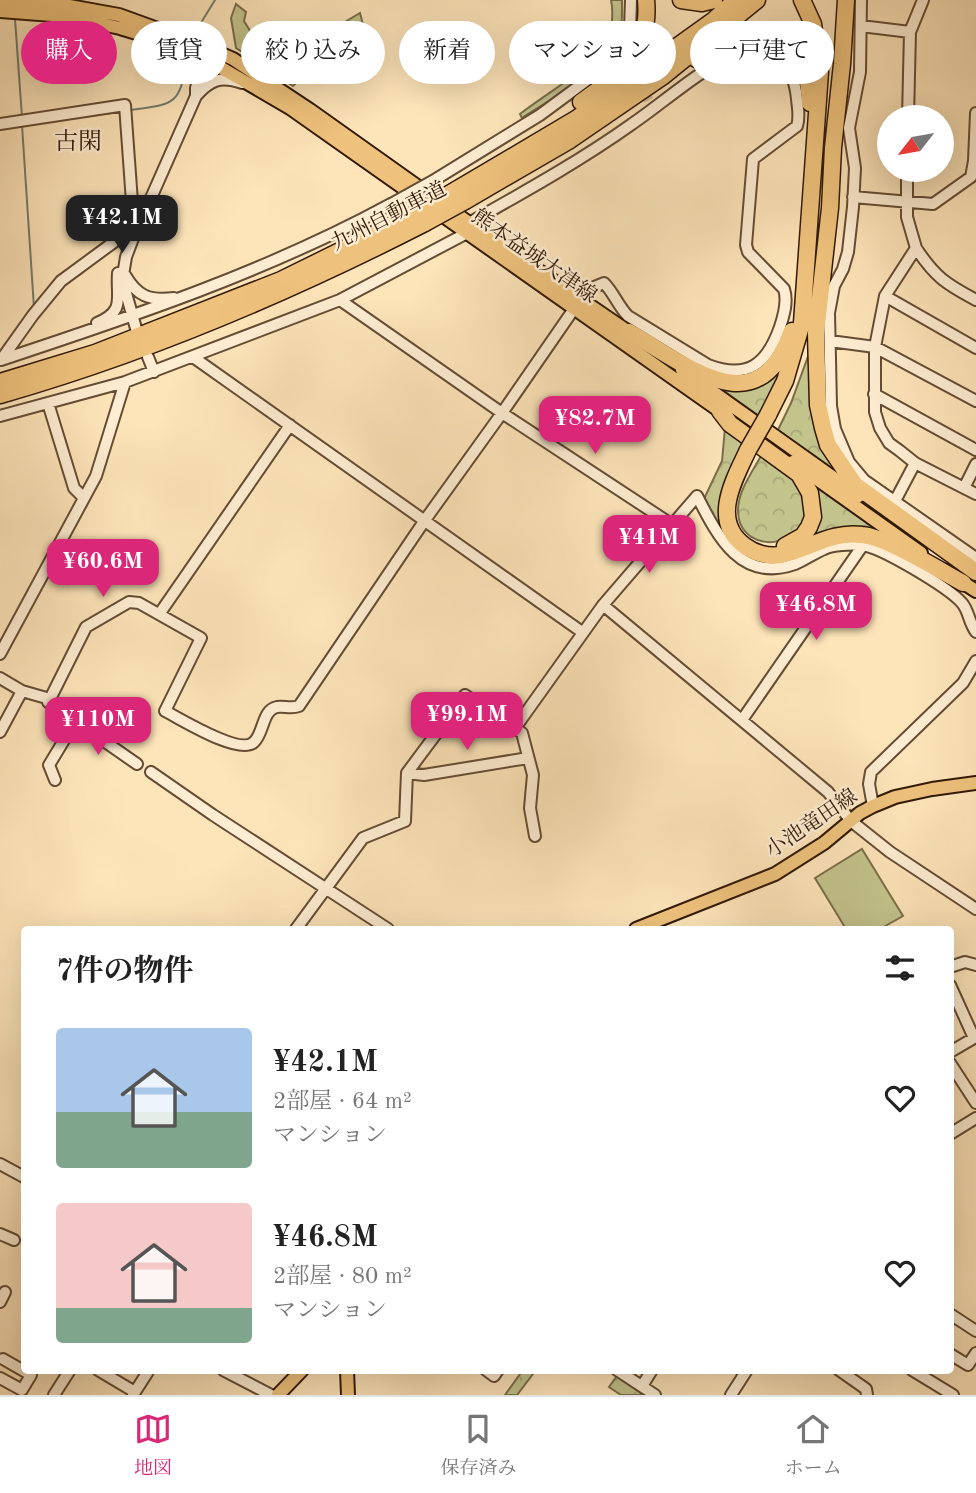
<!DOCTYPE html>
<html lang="ja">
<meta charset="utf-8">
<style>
:root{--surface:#fff;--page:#f6f6f6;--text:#222;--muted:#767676;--line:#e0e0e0;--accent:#db2777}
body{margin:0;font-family:"Old Standard TT","Noto Serif JP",serif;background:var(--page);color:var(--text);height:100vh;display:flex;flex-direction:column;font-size:26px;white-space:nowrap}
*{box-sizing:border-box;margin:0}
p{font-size:23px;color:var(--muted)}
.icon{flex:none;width:38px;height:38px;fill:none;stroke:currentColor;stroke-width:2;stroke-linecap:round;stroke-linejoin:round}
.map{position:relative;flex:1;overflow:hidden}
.details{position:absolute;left:21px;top:926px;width:933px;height:448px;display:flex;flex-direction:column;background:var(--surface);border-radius:7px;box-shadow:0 7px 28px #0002}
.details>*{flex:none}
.top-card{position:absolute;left:21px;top:21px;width:934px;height:63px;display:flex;gap:14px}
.needle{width:46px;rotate:239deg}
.controls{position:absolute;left:877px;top:105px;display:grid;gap:14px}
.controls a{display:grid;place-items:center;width:77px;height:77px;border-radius:50%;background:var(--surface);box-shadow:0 7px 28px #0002;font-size:35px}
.price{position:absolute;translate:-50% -60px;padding:0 16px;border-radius:14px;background:var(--accent);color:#fff;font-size:23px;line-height:46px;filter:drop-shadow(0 2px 4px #0008)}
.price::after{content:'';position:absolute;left:50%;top:42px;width:21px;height:16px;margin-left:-10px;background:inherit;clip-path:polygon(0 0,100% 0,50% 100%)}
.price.active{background:#222;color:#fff}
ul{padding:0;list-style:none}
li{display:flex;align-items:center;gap:21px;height:175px;padding:0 35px}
li span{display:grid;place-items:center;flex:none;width:196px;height:140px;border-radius:7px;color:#555}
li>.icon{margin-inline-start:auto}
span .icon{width:84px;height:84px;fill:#fffc;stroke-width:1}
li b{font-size:30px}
h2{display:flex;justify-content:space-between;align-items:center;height:84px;padding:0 35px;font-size:30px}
.tag{padding:0 24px;border-radius:32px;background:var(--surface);box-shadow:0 7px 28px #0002;font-size:24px;line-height:63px}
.tag.active{background:var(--accent);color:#fff}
.dock{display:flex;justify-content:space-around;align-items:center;height:98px;border-top:2px solid var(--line);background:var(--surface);font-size:19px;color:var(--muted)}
.dock a{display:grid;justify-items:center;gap:4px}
.dock .active{color:var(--accent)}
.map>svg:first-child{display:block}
.grass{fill:#c3c38c;stroke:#7a6e4a;stroke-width:2}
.forest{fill:url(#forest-crowns);stroke:#7a6e4a;stroke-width:2}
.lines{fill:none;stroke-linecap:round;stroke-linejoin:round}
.stream{stroke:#737c6e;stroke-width:2}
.minor-tunnel{stroke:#d4bb95;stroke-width:10;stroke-dasharray:10 5;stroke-linecap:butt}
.minor-casing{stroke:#644c34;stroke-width:14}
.major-casing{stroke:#311907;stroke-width:16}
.highway-casing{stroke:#311907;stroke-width:19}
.minor{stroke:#feedd2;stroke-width:10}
.major{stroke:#eec27c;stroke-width:12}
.highway{stroke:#eec27c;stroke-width:16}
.minor-bridge-casing{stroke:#644c34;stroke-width:14;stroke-linecap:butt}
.highway-bridge-casing{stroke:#311907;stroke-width:19;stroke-linecap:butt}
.minor-bridge{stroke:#feedd2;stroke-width:10}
.highway-bridge{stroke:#eec27c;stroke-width:16}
.labels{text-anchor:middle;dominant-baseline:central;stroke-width:5;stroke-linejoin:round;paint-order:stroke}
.street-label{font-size:21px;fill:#311907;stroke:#feedd2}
.quarter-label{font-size:24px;fill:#311907;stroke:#feedd2}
</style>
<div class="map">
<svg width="976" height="1395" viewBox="0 0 976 1395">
<defs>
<pattern id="forest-crowns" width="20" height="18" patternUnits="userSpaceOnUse" patternTransform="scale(1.75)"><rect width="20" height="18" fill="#c3c38c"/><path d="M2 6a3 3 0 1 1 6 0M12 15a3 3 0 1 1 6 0" fill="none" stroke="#a8a777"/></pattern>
</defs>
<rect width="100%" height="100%" fill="#fde4b9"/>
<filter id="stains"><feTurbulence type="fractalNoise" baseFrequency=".00286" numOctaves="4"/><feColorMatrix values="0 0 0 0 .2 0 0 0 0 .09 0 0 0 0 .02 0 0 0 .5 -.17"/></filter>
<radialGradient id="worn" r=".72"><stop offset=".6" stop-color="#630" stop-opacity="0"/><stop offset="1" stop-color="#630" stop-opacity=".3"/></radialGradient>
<path class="grass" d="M611,0H622C622,15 623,35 614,48C597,76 549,100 522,118L520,114C543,96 586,71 603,48C612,35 614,15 611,0Z
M236,4L246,12L244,21L257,42L261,40L274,62L280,59L295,84L293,86L236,48L231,18Z
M360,13L365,32L338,48L328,32Z
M862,849L903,916L880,929H846L815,878Z"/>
<path class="forest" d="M810,351L849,485L776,434L791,403Z
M786,360L762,424L695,377Z
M725,428L749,444L732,472V543L703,501L722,461Z
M762,454C775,464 796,474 803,490C826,548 737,562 738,509C739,489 753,471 762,454Z
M811,482L881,531L879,536L800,543L809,533Z
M523,1370H536L517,1395H505Z
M617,1376L644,1395H621L609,1387Z"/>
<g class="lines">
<path class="stream" d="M15,19L22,117
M199,26L215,0
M130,110C172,104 180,107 186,62
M95,115L120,112
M22,125L34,308"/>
<path class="minor-tunnel" d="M639,85L649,100"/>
<g class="minor-casing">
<path id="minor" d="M861,0L860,72L849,128L855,168L853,207L848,252L843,269L834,286L829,313L831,406L835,429L849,462L864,480L976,558
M861,26L910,32
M196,96V88L206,59L203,52
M908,117L910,32L923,0
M0,124L125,105L132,202L125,228L114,242L61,281L33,315L1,360
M907,170V217L916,248L885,296L875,347V412L880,428L889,443L900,451L915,463L976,494
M436,179L540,115L609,64L620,54L630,28L631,0
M853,197L933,204L971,177L974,161L976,113
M916,248C935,277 946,284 976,300
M125,275C137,296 149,301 174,298
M122,281L126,257L132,241L196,96C211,79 221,76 242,83
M124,286L137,332
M885,296L976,348
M340,300L502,413L671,524
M97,323C126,311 116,298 118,273
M830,341L875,347L976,401
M148,357L154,372
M193,357L582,632
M1,360C134,316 268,271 391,204
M874,394L976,450
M48,403L74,488L84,498
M0,416L125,382L340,300L467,233
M964,488L976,464
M895,501L915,463
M791,594L817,613
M603,605L828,792L851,821L890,852L976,909
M160,613L290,425
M0,654L96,476L125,382
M0,678L22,691L50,699L48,702L137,764
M50,699L86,627L129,602L139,603L201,638L165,711C181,719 240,756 254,742C264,733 262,710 277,707C285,706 291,709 299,706L425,520L502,413L587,290L604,283C614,293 618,306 628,316L708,365C748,380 767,364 780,327C784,315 788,301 784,289L748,252L746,245L753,159L797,126C800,117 798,109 797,99C794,66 774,41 738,53C704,66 663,103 632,124C580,161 524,192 469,223
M742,720L863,545
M515,728L603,605L697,496C718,537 741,583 795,564C805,560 814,553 824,549C833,545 851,544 861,545C880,546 949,588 962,603C969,611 969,623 976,632
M0,732L22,691
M151,772L213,815L388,929
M407,773L424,775L528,758
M55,780L49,765L75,722
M873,806L869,784L871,772L963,683L976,661
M296,929L363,838L405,821L407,773L465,695L522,733L533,775L530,808L535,836
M950,967L965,962L976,965
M950,985L974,1038L950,1052
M950,1063L976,1103
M950,1134L976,1118
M0,1164L24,1177
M0,1234L14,1240
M0,1302L5,1292
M950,1314L976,1331
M950,1354L968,1365L976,1353
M98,1370L135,1392
M223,1370L271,1395
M486,1370L494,1376L498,1370
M617,1370L655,1395
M839,1370L866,1389L867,1395
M912,1370L953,1395
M0,1378L22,1390L31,1375L3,1359
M642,1386L652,1370
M54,1395L70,1370
M133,1395L149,1370
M731,1395L747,1370"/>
</g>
<g class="major-casing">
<path id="major" d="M0,2L69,6L119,15L199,44L233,59L310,110L469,223L636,337
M0,11L65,16L120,28L153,38L206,59L290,108L727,416
M682,370L859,496
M793,462L921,553
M956,578L976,591
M636,929L775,874L824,843L860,813L873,806L895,797L932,789L976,783
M347,1370L348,1395
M278,1395L302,1370"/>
</g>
<g class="highway-casing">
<path id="highway" d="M681,0L702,3L714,0
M846,0L842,64L833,148L830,208L816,333L818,405L823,428L828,445L855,485L976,572
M696,59C725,43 774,19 799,56C808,69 809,89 810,103
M581,102C620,75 651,52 646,0
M456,190L576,119L714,20L736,0
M465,201L570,140L662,77L757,0
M629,332C689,366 758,428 792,331
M0,382L95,353L281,280L417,213
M0,395C148,353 288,293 425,223
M720,411L730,424L799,474L810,493L813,517L809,527L803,536L785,546
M768,415L785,381L802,323L820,72L813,24L802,0
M748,450C734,480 710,521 745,546C754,553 768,557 780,555C809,550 829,531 862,535C887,537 939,570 963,583"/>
</g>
<use href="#minor" class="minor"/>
<use href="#major" class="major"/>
<use href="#highway" class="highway"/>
<g class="minor-bridge-casing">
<path id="minor-bridge" d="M391,204L436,179"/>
</g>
<g class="highway-bridge-casing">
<path id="highway-bridge" d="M417,213L456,190
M425,223L465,201
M748,450L768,415"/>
</g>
<use href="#minor-bridge" class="minor-bridge"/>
<use href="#highway-bridge" class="highway-bridge"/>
</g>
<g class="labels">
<g class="street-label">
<text transform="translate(389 217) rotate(-27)">九州自動車道</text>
<text transform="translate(534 257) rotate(35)">熊本益城大津線</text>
<text transform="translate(812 824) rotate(-34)">小池竜田線</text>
</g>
<g class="quarter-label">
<text x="78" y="143">古閑</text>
</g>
</g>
<rect width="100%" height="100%" filter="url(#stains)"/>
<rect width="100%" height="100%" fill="url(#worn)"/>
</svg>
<div class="controls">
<a><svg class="needle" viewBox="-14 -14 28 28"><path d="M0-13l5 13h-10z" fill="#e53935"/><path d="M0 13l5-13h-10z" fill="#767676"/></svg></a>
</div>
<b class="price active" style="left:122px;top:255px">¥42.1M</b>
<b class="price" style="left:595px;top:456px">¥82.7M</b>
<b class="price" style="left:649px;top:575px">¥41M</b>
<b class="price" style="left:103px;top:599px">¥60.6M</b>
<b class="price" style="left:816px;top:642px">¥46.8M</b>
<b class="price" style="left:467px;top:752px">¥99.1M</b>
<b class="price" style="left:98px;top:757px">¥110M</b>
<div class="top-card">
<a class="tag active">購入</a>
<a class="tag">賃貸</a>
<a class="tag">絞り込み</a>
<a class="tag">新着</a>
<a class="tag">マンション</a>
<a class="tag">一戸建て</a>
</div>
<section class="details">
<h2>7件の物件<svg class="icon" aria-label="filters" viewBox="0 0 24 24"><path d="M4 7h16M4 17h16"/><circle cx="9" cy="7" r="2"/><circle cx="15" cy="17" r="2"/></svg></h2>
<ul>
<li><span style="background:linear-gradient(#a9c7e8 60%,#7fa58c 0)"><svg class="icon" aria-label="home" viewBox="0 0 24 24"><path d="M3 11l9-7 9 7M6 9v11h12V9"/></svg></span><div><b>¥42.1M</b><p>2部屋 · 64 m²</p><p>マンション</p></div><svg class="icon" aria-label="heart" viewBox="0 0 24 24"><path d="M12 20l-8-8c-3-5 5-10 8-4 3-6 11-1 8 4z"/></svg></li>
<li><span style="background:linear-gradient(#f6c9c9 75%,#7fa58c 0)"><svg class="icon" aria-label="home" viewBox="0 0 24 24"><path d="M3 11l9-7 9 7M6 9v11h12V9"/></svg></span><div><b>¥46.8M</b><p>2部屋 · 80 m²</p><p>マンション</p></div><svg class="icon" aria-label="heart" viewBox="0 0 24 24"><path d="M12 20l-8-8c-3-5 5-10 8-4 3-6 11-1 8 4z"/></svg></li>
</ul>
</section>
</div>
<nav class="dock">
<a class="active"><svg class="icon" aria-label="map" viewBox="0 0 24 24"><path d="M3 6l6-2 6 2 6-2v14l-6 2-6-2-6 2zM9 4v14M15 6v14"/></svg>地図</a>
<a><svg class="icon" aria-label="saved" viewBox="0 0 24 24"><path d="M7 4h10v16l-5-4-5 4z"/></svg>保存済み</a>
<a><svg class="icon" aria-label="home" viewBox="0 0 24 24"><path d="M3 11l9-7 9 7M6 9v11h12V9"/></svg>ホーム</a>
</nav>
